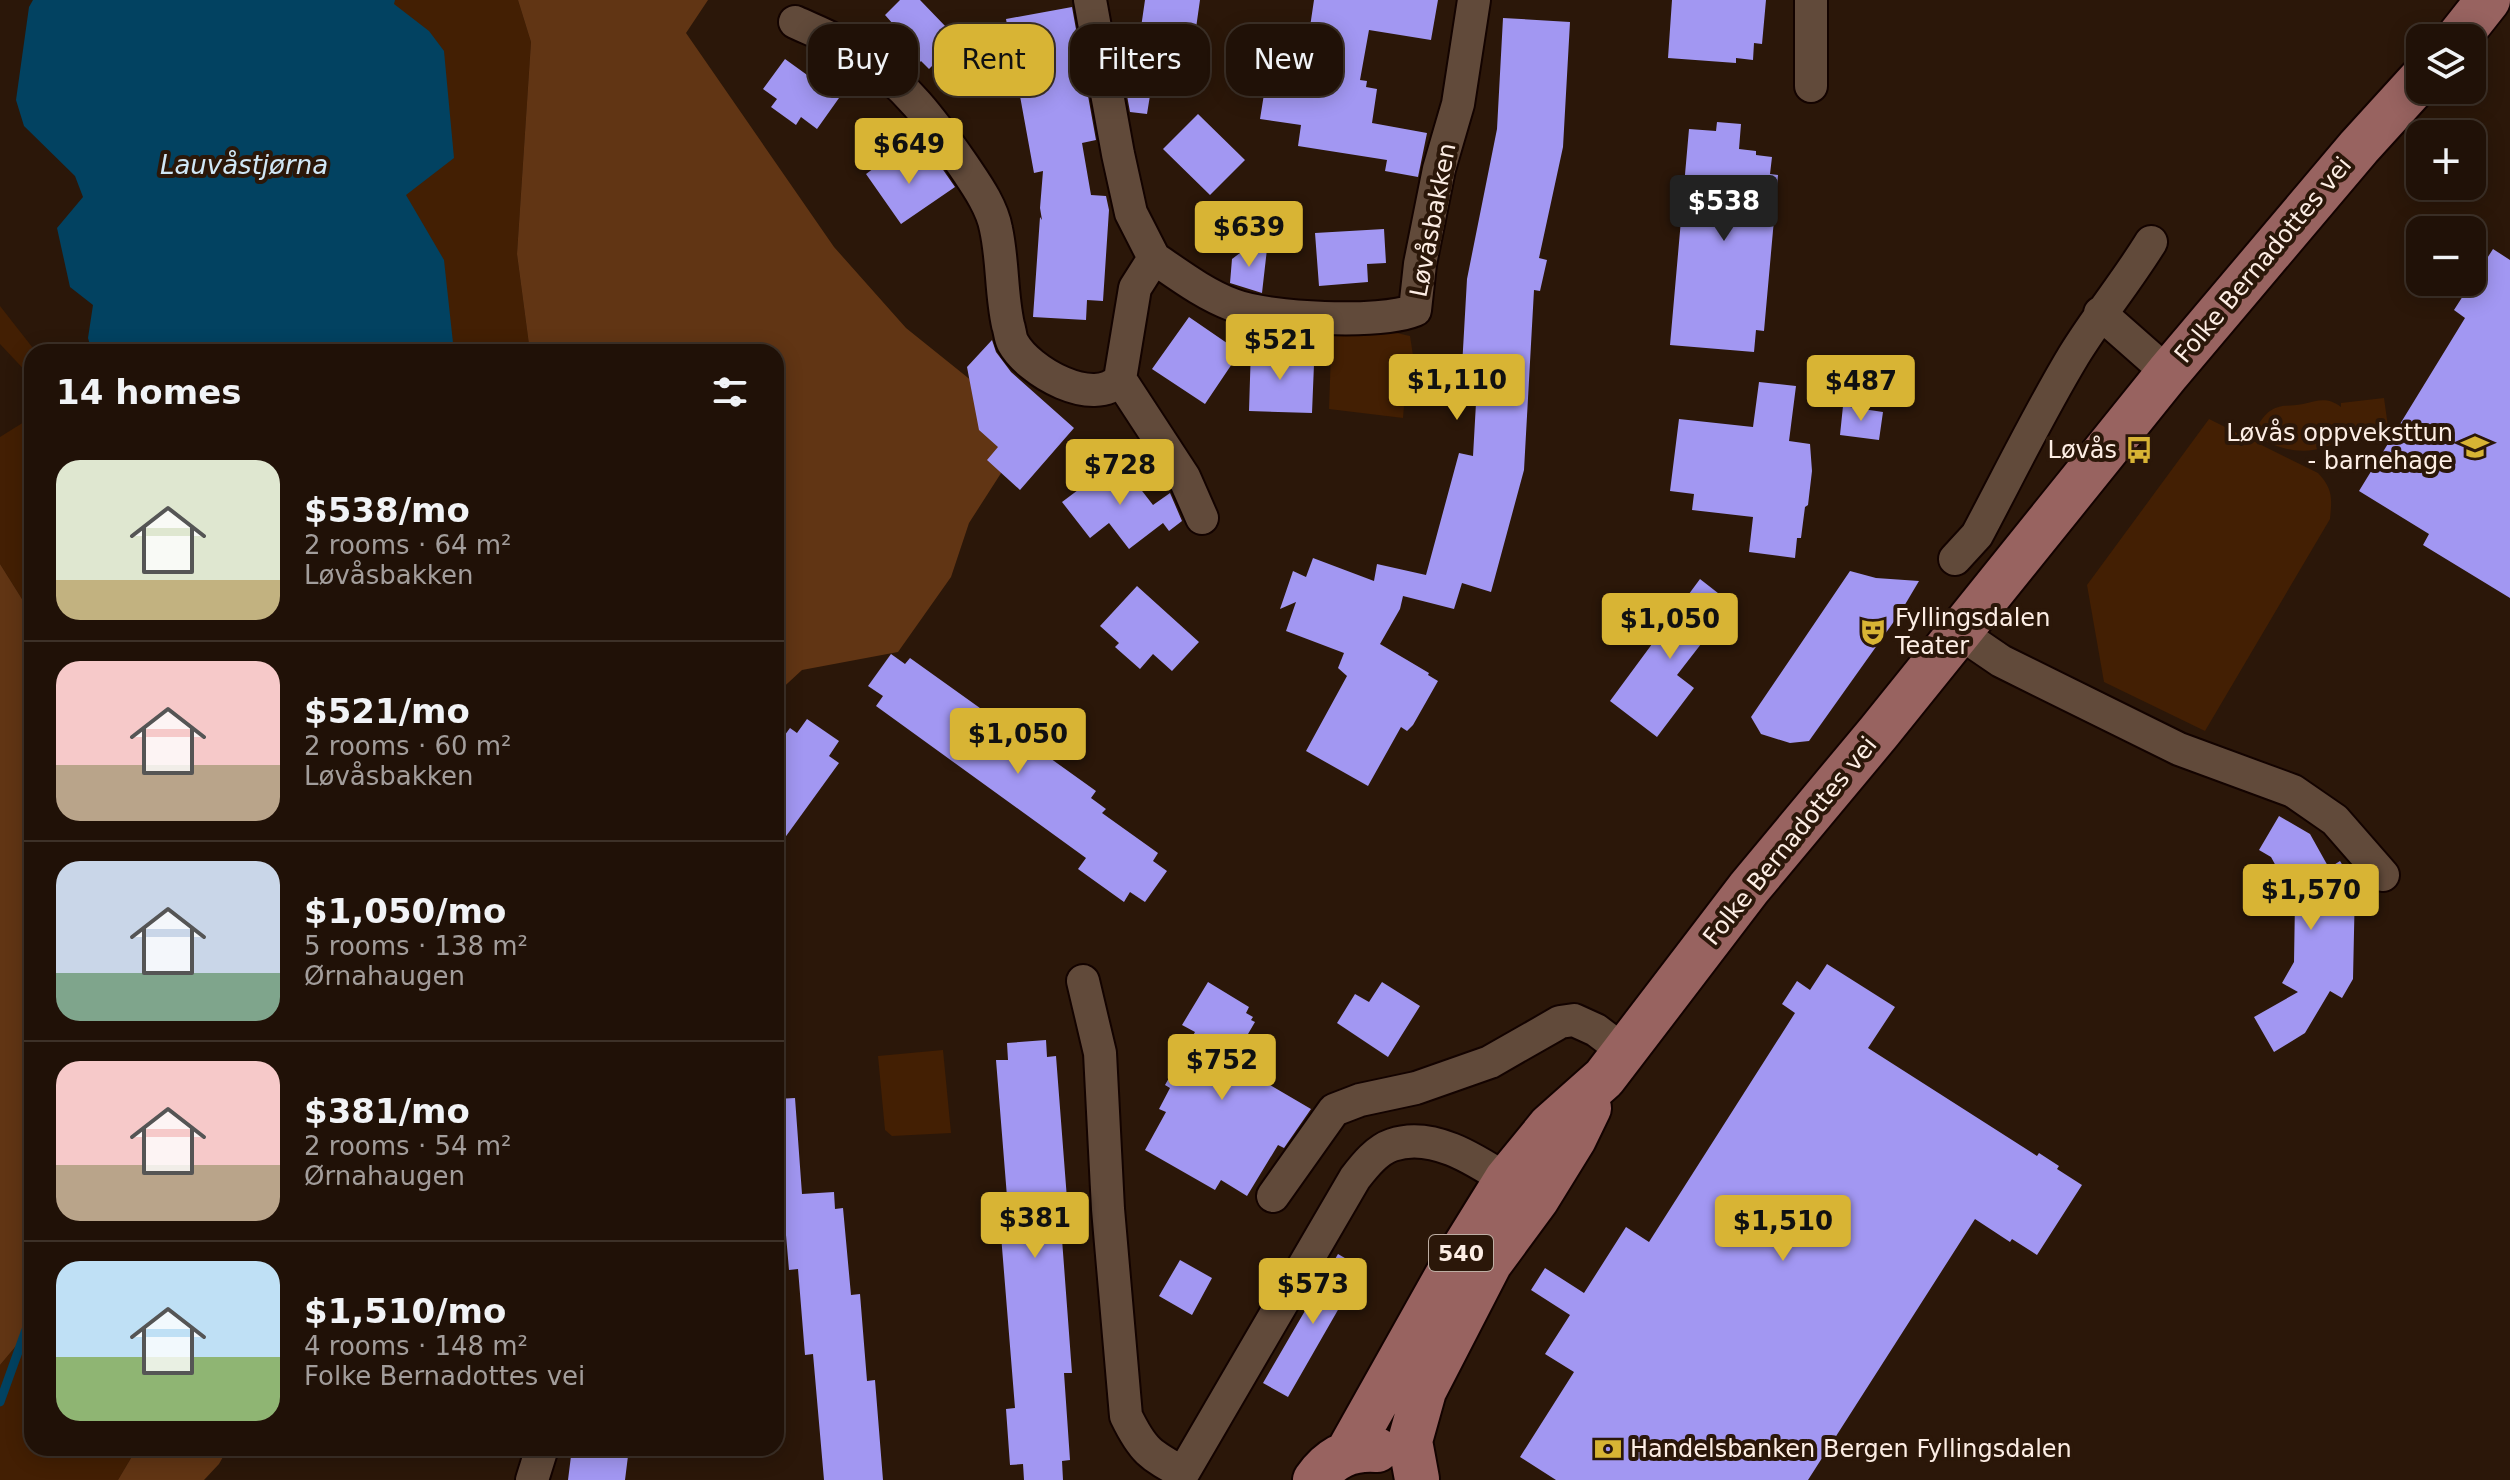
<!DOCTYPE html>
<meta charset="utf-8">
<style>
:root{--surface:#201107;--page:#2d1f15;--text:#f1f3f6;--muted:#a29d9b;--line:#3d3128;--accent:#d8b434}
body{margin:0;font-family:"DejaVu Sans",sans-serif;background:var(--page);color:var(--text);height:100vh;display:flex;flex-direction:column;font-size:30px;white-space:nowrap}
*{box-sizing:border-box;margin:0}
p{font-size:26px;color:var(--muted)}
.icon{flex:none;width:44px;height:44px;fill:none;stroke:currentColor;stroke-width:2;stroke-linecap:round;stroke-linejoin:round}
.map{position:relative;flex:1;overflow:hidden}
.panel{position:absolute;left:24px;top:344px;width:760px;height:1112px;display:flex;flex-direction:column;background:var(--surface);border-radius:24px;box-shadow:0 4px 20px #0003,0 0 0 2px var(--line)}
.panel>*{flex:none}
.top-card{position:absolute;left:808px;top:24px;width:760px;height:72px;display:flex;gap:16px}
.controls{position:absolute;left:2406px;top:24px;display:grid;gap:16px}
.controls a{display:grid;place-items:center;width:80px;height:80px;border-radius:16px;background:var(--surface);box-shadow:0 4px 20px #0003,0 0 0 2px var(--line);font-size:40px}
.price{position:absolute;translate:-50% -68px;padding:0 18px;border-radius:8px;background:var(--accent);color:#111;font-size:26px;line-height:52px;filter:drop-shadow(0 2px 4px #0008)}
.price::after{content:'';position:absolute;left:50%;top:48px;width:24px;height:18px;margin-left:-12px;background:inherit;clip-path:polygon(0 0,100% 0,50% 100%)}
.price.current{background:#222;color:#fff}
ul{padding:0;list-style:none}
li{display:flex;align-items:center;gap:24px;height:200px;padding:0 32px}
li+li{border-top:2px solid var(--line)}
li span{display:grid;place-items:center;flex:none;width:224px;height:160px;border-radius:24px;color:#555}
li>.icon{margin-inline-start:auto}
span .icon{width:96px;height:96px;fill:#fffc;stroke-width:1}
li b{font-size:34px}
h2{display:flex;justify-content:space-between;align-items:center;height:96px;padding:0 32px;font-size:34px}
.tag{padding:0 28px;border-radius:24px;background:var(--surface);box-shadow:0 4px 20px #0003,0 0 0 2px var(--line);font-size:28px;line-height:72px}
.tag.current{background:var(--accent);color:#111}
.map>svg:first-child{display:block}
.green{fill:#431f03}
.forest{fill:#613514}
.water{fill:#024261}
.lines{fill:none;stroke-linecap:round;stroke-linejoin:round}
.stream{stroke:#024261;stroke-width:9}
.building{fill:#a297f2}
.minor-casing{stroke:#130300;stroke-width:36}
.primary-casing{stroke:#130300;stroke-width:48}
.minor{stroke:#614a3a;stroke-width:32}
.primary{stroke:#986360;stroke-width:44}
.labels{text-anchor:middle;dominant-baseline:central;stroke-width:8;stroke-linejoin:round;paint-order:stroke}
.shield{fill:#2b1709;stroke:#beaea3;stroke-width:2}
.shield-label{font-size:22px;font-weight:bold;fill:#fdeee5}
.street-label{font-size:24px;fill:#fdeee5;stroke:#2b1709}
.poi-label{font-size:24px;fill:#fdeee5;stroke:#2b1709;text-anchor:end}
.water-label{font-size:26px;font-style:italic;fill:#d0e7f6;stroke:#2b1709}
</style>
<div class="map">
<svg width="2510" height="1480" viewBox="0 0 2510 1480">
<rect width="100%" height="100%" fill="#2b1709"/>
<path class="green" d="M380,0H518L531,42L517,254L530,352H425Z
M0,306L36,352H32V378L0,344Z
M1332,324L1388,331L1410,336L1417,381L1405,393L1403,418L1329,409Z
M2384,398L2389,434L2346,440L2345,434C2323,457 2285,454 2260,438L2257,426C2261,421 2265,414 2270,411C2282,403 2291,407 2303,404C2317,401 2327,396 2341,407V403Z
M32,417V615L0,564V437Z
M2209,419L2318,473C2333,489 2332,498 2330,519L2205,731L2104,682L2087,585Z
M943,1050L951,1133L892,1136L885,1130L878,1056Z
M32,1318V1448H137L118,1480H0V1365L21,1340Z"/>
<path class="forest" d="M518,0H708L686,33L834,247L906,328L1013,414L1023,439L969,523L951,577L898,652L802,670L776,694V352H530L517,254L531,42Z
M0,564L32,615V1318L21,1340L0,1365Z
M137,1448H228L219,1464L204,1480H118Z"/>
<path class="water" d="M33,0H395L394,4L429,31L444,51L454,158L406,195L444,260L454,352H92L88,338L93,305L70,287L57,228L83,197L75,176L24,126L16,100L29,7Z"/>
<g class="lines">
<path class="stream" d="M0,1402L32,1313"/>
</g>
<path class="building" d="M900,0H920L947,28L944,30L948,29L963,45L937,70L933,65L929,69L921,61L911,71L888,51L891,48L889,46L902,34L885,15Z
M1145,0H1200L1191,63L1137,55Z
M1314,0H1438L1431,40L1369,30L1360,80L1367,81L1366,87L1377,89L1372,123L1427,133L1418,177L1385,171L1387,160L1298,146L1301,125L1260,119L1268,69L1303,74Z
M1672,0H1766L1762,44L1754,43L1753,60L1736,58V63L1668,58Z
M1072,7L1096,140L1082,143L1091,195L1106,196L1109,210L1103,301L1087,300L1086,320L1033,317L1040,217L1042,220L1040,208L1043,171L1034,173L1006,19Z
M1503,18L1570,22L1563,147L1539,258L1547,260L1540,291L1534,290L1524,470L1491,592L1462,583L1454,609L1403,596L1400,609L1380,644L1429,673L1428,675L1438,681L1413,725L1407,731L1401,727L1368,786L1306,751L1347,676L1338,668L1344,653L1286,631L1296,602L1280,609L1293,571L1306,577L1313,558L1374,581L1377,564L1426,575L1459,453L1473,456L1476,403L1460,402L1467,279L1497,129Z
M785,59L839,98L817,129L801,117L796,125L771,107L777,99L763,89Z
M1124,79L1152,83L1147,114L1130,112Z
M1198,114L1245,160L1210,195L1163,149Z
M1717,122L1741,124L1739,149L1756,151V155L1772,157L1770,174L1778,175L1764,331L1756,330L1754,352L1670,345L1689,129L1716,131Z
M897,151L912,173L930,160L935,168L939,164L955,187L901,224L866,174Z
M1384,229L1386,263L1367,264L1368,282L1319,286L1315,233Z
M1248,247L1267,249L1262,293L1230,283L1232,259Z
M2493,249L2510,260V598L2423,545L2429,534L2359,491L2465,318L2454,310Z
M1189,317L1240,352L1205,404L1152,369Z
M992,340L996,352L1011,372L1074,428L1020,490L987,460L998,447L979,430L967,367Z
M1251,347L1292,349V359H1304V364H1314L1312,413L1249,411Z
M1759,382L1796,386L1789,441L1810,444L1812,471L1808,505L1805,507L1801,538H1797L1795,558L1749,552L1753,517L1692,510L1694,494L1670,491L1679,419L1753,427Z
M1843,406L1883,412L1879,440L1840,435Z
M1118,460L1153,505L1170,493L1182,521L1169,531L1163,523L1129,549L1109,523L1090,538L1062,502Z
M1850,571L1876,578L1919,581L1900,613L1809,741L1790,743L1761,734L1751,717Z
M1700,579L1732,604L1677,675L1694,688L1657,737L1610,701Z
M1137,586L1199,642L1172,671L1153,654L1140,669L1115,647L1119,643L1100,626Z
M891,654L905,664L910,658L1096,791L1091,798L1106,809L1102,813L1158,853L1153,861L1167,871L1145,902L1130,892L1124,902L1078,869L1086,858L876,706L883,696L868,686Z
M807,719L839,741L829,756L839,763L776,850V747L790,728L797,733Z
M2279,816L2310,834L2329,868L2340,861L2355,886L2353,979L2342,998L2330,991L2305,1033L2274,1052L2254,1017L2298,992L2282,983L2294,962L2295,901L2271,857L2259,850Z
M1827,964L1895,1007L1868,1048L2037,1156L2039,1153L2059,1166L2057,1169L2082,1185L2037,1255L2012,1239L2010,1242L1975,1219L1808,1480H1556L1520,1457L1574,1372L1545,1354L1570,1315L1531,1290L1545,1268L1584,1293L1626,1227L1649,1242L1795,1013L1782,1004L1797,981L1810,990Z
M1208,982L1249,1007L1246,1013L1253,1017L1251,1020L1255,1022L1248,1034L1257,1039L1241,1068L1311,1109L1284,1148L1278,1145L1247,1196L1221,1180L1215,1190L1145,1150L1166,1112L1159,1109L1170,1088L1165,1085L1195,1032L1182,1025Z
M1382,982L1420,1006L1388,1057L1337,1023L1355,994L1369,1002Z
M1046,1040L1047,1057L1056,1056L1067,1199H1059L1072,1373H1064L1070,1460L1062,1461L1063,1480H1024L1023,1464L1010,1465L1006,1409L1015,1408L1001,1235L1010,1234L996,1060H1008L1007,1043Z
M795,1098L802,1194L834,1192L835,1209L843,1208L851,1295L860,1294L867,1381L875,1380L883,1480H824L813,1354L805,1355L798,1269L789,1270L783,1200H776V1099Z
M1338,1254L1362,1268L1288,1397L1263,1383Z
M1180,1260L1212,1278L1192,1315L1159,1296Z
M572,1448H629L625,1480H568Z"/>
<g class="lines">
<g class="minor-casing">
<path id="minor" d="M1090,0L1118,154L1131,213L1154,258
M795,22C817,32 840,41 860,54C904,82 934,123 963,165C975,183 992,206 996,229C1003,261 1001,293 1008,325C1010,330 1010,338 1013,343C1028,371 1094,409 1120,379L1135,288L1154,258C1179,275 1204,294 1233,305C1269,319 1380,324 1415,310L1420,264L1439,169L1458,104L1474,0
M1811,86V0
M2100,313L2168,373
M1120,379L1184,477L1202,518
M1955,559L1977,535C2009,475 2039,413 2074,355C2098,316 2127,281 2151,242
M1960,633L2001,661L2179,749L2293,791L2335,820L2383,875
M1083,981L1100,1053L1108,1209L1126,1416C1143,1451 1150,1455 1183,1473
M1273,1196L1334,1110L1360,1100L1416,1088L1490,1062L1560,1022L1574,1020L1596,1030L1625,1052
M532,1480L542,1448
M1179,1480L1355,1178C1365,1165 1377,1150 1392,1145C1438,1129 1488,1169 1524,1191"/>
</g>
<g class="primary-casing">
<path id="primary" d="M2458,38L2488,0
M1348,1452L1449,1272L1506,1180L1550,1126L1604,1078L1749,888L1879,732L2168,373L2359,147L2420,80
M1417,1479L1410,1441L1424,1391L1490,1263L1537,1199L1574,1139L1589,1108
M1315,1480C1331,1457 1350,1448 1377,1450"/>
</g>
<use href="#minor" class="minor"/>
<use href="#primary" class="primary"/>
</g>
<defs>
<g id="school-bare" transform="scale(2.16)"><path d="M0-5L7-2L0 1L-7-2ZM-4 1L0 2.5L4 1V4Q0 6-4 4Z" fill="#d8b434" stroke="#2b1709" stroke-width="2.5" paint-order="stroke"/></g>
<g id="bus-bare" transform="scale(2.16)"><path d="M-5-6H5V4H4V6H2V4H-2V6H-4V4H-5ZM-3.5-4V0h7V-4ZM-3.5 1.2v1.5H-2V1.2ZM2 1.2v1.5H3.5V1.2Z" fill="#d8b434" stroke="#2b1709" stroke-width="2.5" paint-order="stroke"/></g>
<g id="theatre-bare" transform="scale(2.16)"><path d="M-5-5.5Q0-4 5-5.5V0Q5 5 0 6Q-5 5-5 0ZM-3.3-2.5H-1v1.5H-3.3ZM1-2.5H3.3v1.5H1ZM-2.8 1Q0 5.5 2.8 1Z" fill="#d8b434" stroke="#2b1709" stroke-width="2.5" paint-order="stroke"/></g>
<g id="bank-bare" transform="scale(2.16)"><path d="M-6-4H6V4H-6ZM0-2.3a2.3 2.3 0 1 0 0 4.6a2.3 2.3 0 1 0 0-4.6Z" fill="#d8b434" stroke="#2b1709" stroke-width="2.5" paint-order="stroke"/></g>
</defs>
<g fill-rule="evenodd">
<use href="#school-bare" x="2475" y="447"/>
<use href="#bus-bare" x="2139" y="450"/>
<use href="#theatre-bare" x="1873" y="632"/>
<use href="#bank-bare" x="1608" y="1449"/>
</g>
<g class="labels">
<rect class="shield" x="1429" y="1235" width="64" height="36" rx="6"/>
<g class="shield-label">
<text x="1461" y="1253">540</text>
</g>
<g class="street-label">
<text transform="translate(1433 220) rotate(-79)">Løvåsbakken</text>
<text transform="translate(2263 260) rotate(-50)">Folke Bernadottes vei</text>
<text transform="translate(1790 841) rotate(-51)">Folke Bernadottes vei</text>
</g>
<g class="poi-label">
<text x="2453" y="433">Løvås oppveksttun<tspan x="2453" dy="28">- barnehage</tspan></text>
<text x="2117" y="450">Løvås</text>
<text x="1895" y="618" text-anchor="start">Fyllingsdalen<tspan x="1895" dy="28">Teater</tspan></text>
<text x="1630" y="1449" text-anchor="start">Handelsbanken Bergen Fyllingsdalen</text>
</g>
<g class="water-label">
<text x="244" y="165">Lauvåstjørna</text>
</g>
</g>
</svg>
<div class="controls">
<a><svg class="icon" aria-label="layers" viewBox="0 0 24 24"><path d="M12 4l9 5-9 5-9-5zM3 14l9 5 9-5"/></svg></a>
<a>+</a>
<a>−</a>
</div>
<b class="price" style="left:909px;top:186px">$649</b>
<b class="price current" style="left:1724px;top:243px">$538</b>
<b class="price" style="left:1249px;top:269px">$639</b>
<b class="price" style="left:1280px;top:382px">$521</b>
<b class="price" style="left:1457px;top:422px">$1,110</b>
<b class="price" style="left:1861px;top:423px">$487</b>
<b class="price" style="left:1120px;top:507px">$728</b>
<b class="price" style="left:1670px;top:661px">$1,050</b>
<b class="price" style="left:1018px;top:776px">$1,050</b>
<b class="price" style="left:2311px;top:932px">$1,570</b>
<b class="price" style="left:1222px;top:1102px">$752</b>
<b class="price" style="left:1035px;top:1260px">$381</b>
<b class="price" style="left:1783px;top:1263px">$1,510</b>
<b class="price" style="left:1313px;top:1326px">$573</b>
<div class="top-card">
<a class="tag">Buy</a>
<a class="tag current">Rent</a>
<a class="tag">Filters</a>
<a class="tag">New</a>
</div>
<section class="panel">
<h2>14 homes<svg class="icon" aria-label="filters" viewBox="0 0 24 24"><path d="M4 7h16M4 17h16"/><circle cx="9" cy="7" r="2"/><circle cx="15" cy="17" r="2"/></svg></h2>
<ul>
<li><span style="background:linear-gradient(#dfe7d0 75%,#c2b280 0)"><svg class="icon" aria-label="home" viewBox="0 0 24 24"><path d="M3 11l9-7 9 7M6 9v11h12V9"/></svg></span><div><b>$538/mo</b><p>2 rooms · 64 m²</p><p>Løvåsbakken</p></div></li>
<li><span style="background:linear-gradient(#f6c9c9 65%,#b9a48a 0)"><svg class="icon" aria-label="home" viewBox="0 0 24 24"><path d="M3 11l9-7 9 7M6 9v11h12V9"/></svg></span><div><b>$521/mo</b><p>2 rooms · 60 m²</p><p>Løvåsbakken</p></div></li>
<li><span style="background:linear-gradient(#c9d6e8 70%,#7fa58c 0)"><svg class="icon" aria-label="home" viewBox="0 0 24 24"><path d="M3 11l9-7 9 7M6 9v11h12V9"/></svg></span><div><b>$1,050/mo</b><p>5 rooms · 138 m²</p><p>Ørnahaugen</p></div></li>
<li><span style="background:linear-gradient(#f6c9c9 65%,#b9a48a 0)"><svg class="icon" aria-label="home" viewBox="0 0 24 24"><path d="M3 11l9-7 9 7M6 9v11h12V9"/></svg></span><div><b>$381/mo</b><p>2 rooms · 54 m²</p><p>Ørnahaugen</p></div></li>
<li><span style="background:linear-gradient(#bfe0f5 60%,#8fb573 0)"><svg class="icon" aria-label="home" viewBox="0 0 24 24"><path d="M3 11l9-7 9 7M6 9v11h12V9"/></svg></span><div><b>$1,510/mo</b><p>4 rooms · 148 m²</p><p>Folke Bernadottes vei</p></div></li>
</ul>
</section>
</div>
